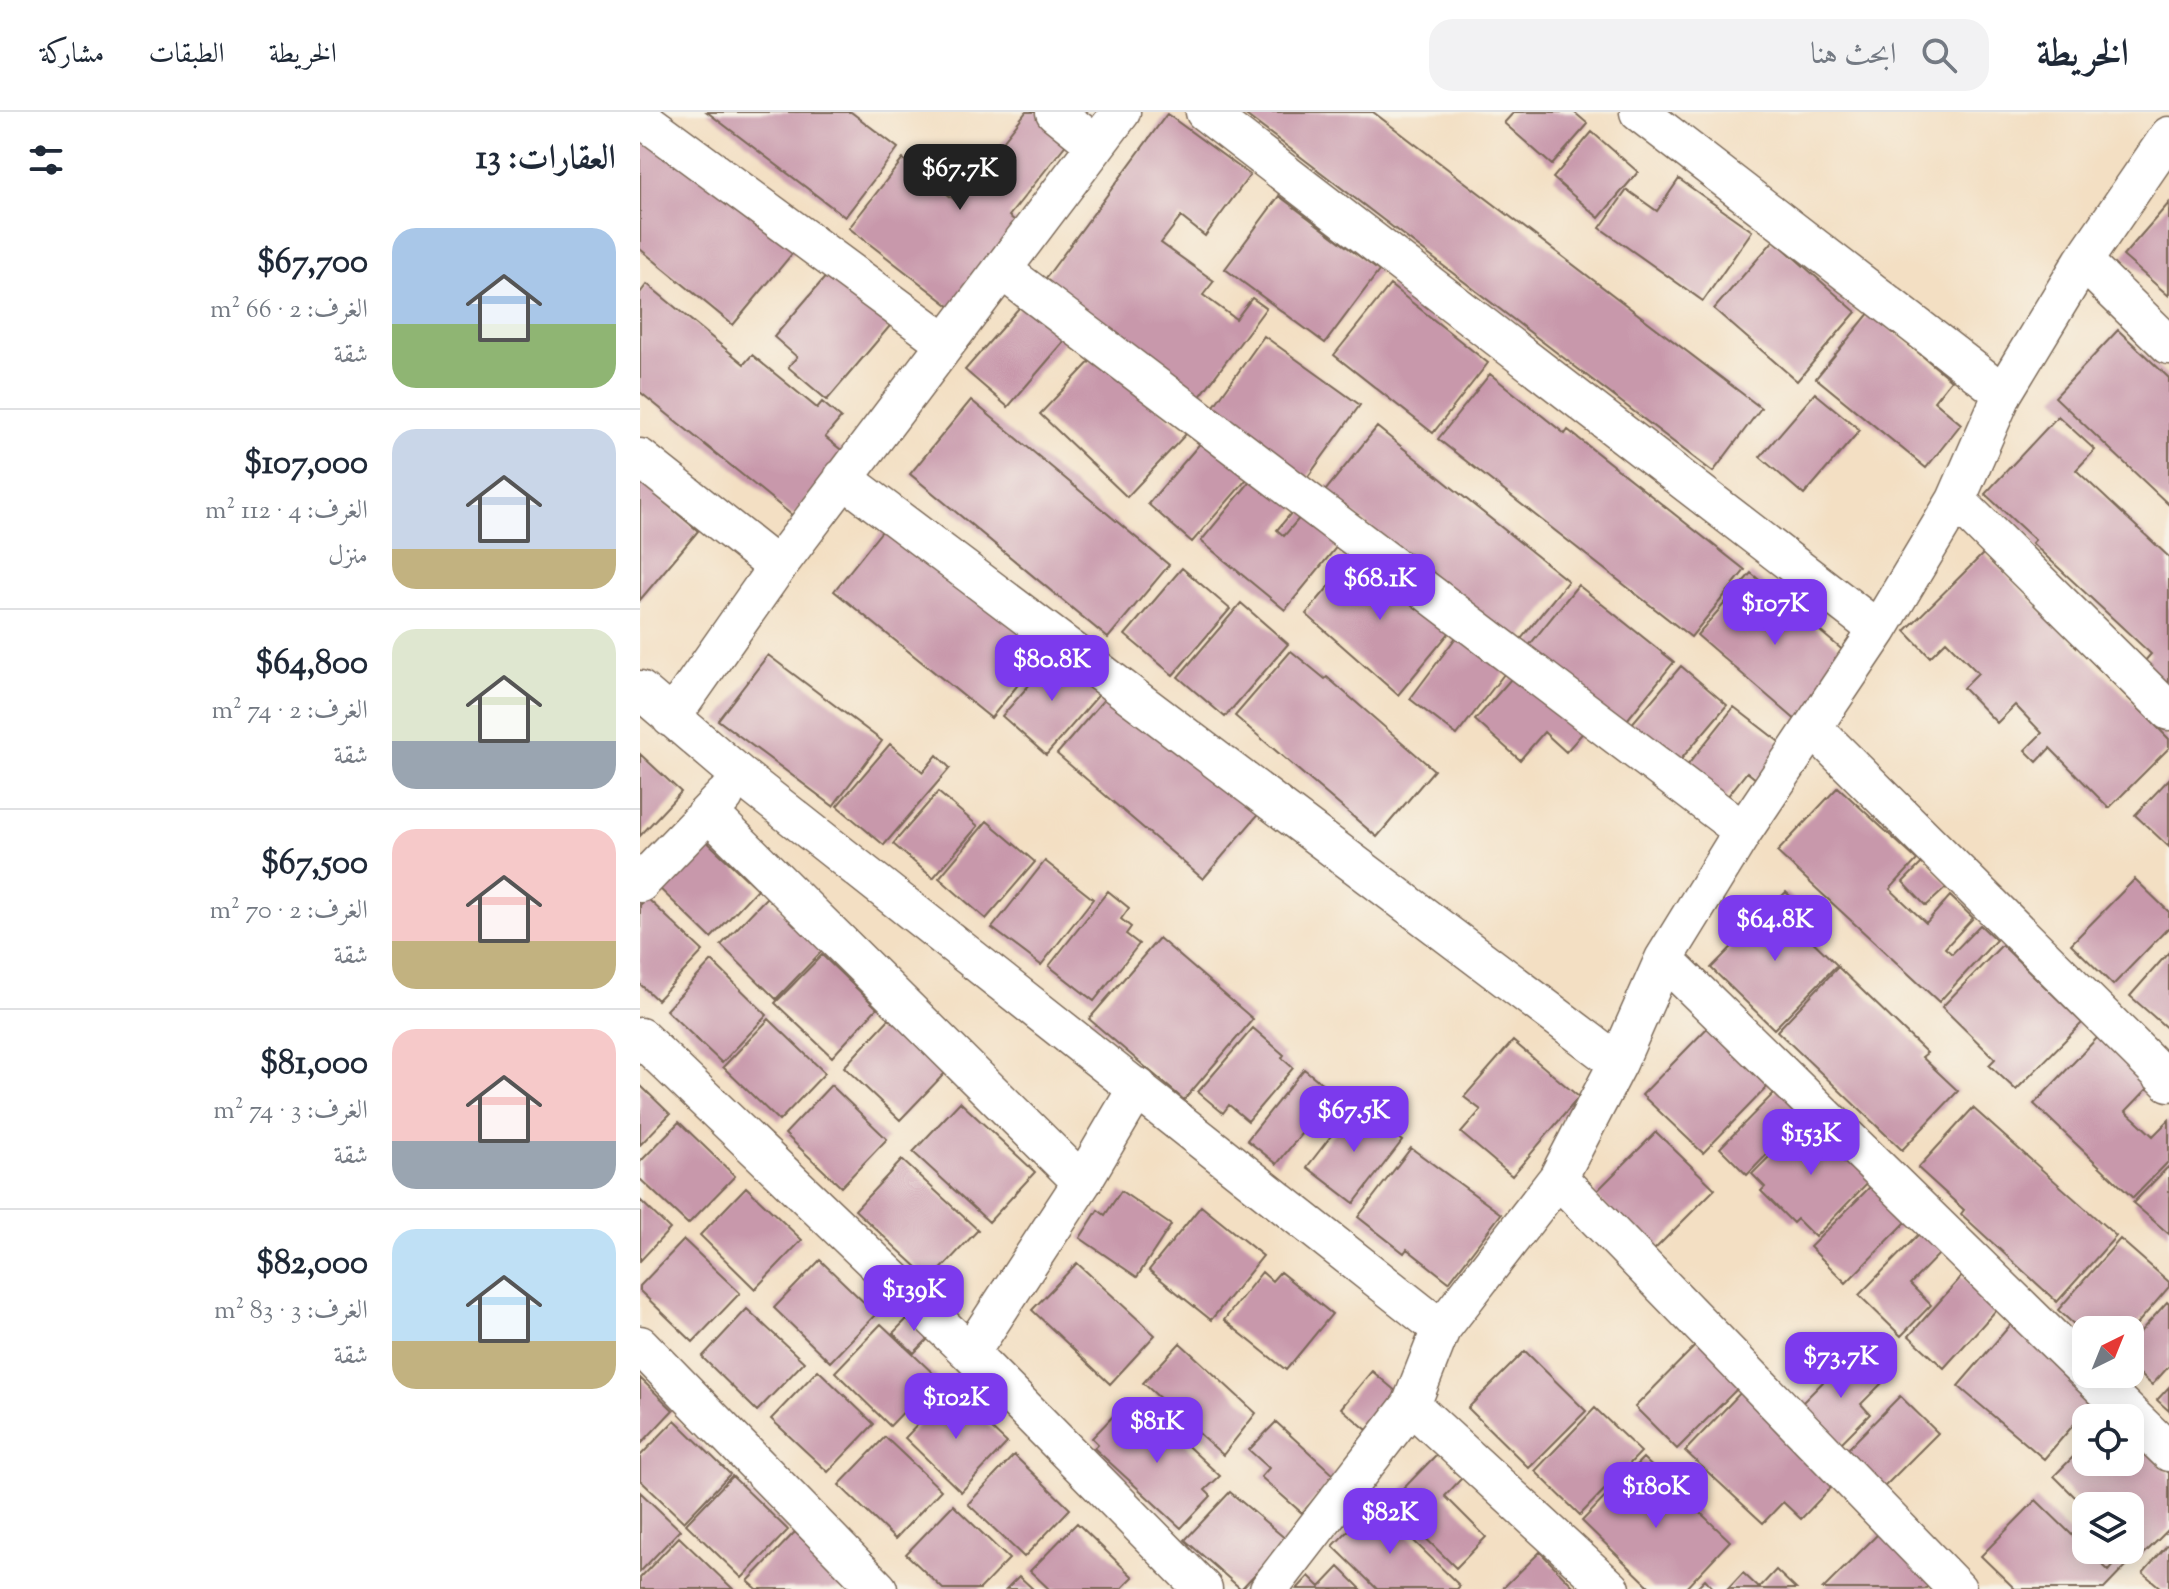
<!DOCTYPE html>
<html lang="ar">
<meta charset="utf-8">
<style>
:root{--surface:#fff;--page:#f2f2f3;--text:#1f2937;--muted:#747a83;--line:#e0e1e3;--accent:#7c3aed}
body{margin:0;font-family:"Sorts Mill Goudy",Amiri,serif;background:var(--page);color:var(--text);direction:rtl;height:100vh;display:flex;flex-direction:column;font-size:30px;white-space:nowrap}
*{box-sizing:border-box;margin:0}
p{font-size:26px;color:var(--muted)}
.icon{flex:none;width:44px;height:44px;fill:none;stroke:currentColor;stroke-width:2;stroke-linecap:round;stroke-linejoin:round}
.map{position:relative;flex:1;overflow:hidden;direction:ltr}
.panel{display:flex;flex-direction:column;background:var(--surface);width:640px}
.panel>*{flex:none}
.needle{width:52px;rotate:43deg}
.controls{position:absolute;left:1432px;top:1204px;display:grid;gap:16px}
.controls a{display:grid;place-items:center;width:72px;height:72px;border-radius:16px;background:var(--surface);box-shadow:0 4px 20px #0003;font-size:40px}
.price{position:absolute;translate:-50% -68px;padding:0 18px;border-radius:16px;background:var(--accent);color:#fff;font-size:26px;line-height:52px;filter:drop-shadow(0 2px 4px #0008)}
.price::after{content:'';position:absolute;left:50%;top:48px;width:24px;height:18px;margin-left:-12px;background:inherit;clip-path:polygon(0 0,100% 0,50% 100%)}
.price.active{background:#222;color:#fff}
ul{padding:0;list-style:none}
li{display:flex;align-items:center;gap:24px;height:200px;padding:0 24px}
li+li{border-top:2px solid var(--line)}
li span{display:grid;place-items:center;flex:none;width:224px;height:160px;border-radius:24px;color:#555}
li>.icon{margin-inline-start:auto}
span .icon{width:96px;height:96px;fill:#fffc;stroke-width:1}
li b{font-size:34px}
h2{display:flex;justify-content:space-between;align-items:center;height:96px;padding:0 24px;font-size:34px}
header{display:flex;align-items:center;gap:48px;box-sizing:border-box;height:112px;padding:0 40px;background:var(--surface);border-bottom:2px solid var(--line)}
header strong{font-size:38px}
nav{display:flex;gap:44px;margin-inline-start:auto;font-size:28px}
.search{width:560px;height:72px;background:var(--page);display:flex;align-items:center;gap:20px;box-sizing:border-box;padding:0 28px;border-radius:24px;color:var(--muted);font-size:30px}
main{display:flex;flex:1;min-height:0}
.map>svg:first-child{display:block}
.building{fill:#c898ab}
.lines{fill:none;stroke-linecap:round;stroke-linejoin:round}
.street-casing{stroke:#7b6958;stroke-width:41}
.street{stroke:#fff;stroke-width:38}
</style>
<header>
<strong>الخريطة</strong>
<div class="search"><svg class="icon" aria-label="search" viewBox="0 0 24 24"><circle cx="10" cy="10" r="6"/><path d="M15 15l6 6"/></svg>ابحث هنا</div>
<nav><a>الخريطة</a><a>الطبقات</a><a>مشاركة</a></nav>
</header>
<main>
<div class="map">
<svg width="1529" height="1477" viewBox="0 0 1529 1477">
<rect width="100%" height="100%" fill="#f7f3e8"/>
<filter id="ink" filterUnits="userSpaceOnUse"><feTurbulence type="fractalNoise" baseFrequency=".0125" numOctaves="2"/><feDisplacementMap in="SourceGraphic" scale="16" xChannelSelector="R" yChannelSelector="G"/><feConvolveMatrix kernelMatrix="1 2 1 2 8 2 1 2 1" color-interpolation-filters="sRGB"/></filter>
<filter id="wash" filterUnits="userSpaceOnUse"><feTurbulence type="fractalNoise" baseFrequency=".006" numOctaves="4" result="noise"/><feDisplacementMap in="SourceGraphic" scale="32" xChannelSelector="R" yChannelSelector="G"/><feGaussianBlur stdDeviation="1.8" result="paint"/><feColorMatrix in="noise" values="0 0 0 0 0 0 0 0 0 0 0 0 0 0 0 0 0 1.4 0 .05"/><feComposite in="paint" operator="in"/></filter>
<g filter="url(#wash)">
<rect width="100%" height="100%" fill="#f3dfc3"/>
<g id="blocks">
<path class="building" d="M67,0H211L258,36L205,105Z
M386,0H408L435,21L369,104L383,115L316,199L209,116L263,47L316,89Z
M602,0H733L1121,296L1073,360Z
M874,0H934L948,12L912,53L864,11Z
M527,2L610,63L565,124L541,105L521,131L574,169L563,183L596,207L612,186L626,196L553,294L397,178Z
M0,6L157,136L93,213L0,137Z
M952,20L998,60L959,106L913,66Z
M1039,67L1112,119L1063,189L960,116L987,78L1017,99Z
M639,84L739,159L685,231L585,157Z
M1529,91V184L1483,144Z
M1134,128L1216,200L1157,269L1074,197Z
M194,155L255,208L187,288L148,255L157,245L134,225Z
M7,172L104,252L112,243L177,296L182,290L201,306L185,325L205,341L153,404L0,280V181Z
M750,173L848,251L793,321L694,243Z
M385,189L428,225L368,295L325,258Z
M1230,200L1311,268L1294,289L1321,312L1286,356L1176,266Z
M1478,218L1529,266V393L1415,285Z
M624,224L720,293L667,366L572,297Z
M460,239L546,322L487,385L400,302Z
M850,262L925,322L928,318L1105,458L1051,525L798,327Z
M1175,281L1220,318L1164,383L1120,345Z
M331,288L529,453L468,526L270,362Z
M1418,304L1455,338L1436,358L1529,445V576L1503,551L1511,542L1392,431L1395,428L1345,382Z
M737,315L928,469L877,532L685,379Z
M569,321L613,360L552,430L508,392Z
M0,344L28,368L16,383L58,419L0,488Z
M618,360L658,393L637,418L644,424L667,397L703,427L645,498L561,429Z
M250,409L407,537L351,606L194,479Z
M720,437L814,515L758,583L666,502Z
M1344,441L1529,627V636L1469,696L1410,636L1397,650L1385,638L1402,621L1375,593L1357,611L1323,576L1338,561L1306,529L1290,545L1265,519Z
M542,456L590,497L533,563L485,523Z
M1111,461L1212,546L1158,610L1057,523Z
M938,473L1034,550L979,618L883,541Z
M601,491L648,532L585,605L538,565Z
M823,516L871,553L817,623L770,587Z
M419,539L463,578L406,643L362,604Z
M651,539L685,567L687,565L794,658L737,725L595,604Z
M128,543L242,629L193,694L78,608Z
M1041,554L1087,593L1031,659L985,620Z
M878,559L948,615L926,640L904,620L880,648L835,608Z
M473,577L622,698L563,767L417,642Z
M1094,595L1147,636L1121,671L1107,660L1079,695L1039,664Z
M250,632L283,660L297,643L310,656L244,733L197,694Z
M0,642L41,680L0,724Z
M1529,667V735L1495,703Z
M1198,675L1277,748L1250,777L1286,811L1310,784L1333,806L1305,836L1312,842L1340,813L1356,828L1299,890L1137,740Z
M298,680L338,714L293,766L253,732Z
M347,709L395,750L346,807L299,766Z
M61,724L117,777L71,826L15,772Z
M1285,748L1309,773L1286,794L1263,770Z
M405,749L453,787L401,853L352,816Z
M1495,767L1529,800V815L1473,873L1431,832Z
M468,779L489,796L481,807L491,815L486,822L499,832L454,889L409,854Z
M1146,780L1169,803L1157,814L1197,853L1134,917L1071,856Z
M127,785L183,838L136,887L81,833Z
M7,786L63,839L17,888L0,872V793Z
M519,826L613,907L544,988L449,907Z
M1362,833L1442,911L1376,978L1349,953L1355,947L1302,895Z
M1529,840V918L1490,884Z
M182,843L237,896L192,945L135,891Z
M72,849L127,903L82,951L26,898Z
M1198,855L1287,941L1282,945L1318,979L1262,1038L1137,919Z
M250,906L306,960L260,1008L204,955Z
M129,907L185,961L139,1009L83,955Z
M1074,909L1134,968L1063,1041L1002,983Z
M613,916L644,943L642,946L653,956L608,1009L589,993L583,1001L558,980Z
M1459,924L1511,973L1486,999L1513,1024L1529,1008V1049L1493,1086L1394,992Z
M873,929L939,985L872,1064L821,1021L841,998L824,985Z
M664,957L694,981L637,1052L607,1028Z
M1143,972L1164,993L1133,1025L1139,1030L1107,1063L1080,1036Z
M0,973L30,1002L0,1033Z
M191,973L247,1027L201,1075L145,1022Z
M320,990L395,1060L349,1110L273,1040Z
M715,993L762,1029L714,1091L667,1055Z
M1333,996L1476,1124L1417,1190L1321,1102L1324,1098L1278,1056Z
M1170,1004L1233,1065L1175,1125L1157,1107L1153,1111L1121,1079L1125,1075L1112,1062Z
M39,1010L95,1064L48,1112L0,1067V1050Z
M1016,1020L1075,1077L1012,1140L954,1082Z
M771,1036L861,1102L809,1170L767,1137L764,1141L718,1105Z
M262,1048L338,1118L291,1168L215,1098Z
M1529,1054V1122L1493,1091Z
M1235,1070L1270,1106L1206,1171L1170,1135Z
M106,1075L162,1128L115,1177L60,1123Z
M481,1079L531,1113L497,1165L440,1126L458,1098L465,1103Z
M0,1088L30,1117L0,1149Z
M561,1094L623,1144L571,1208L509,1158Z
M1285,1116L1305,1136L1270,1172L1291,1193L1261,1224L1219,1183Z
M1480,1127L1529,1170V1175L1490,1220V1218H1446V1223L1418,1198Z
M44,1128L100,1181L53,1230L0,1179V1174Z
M180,1148L236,1202L190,1250L134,1196Z
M437,1151L515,1223L470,1272L392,1198Z
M622,1160L632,1169L640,1160L692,1202L646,1258L584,1208Z
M1322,1164L1358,1196L1304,1256L1269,1224Z
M1527,1190L1529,1192V1254L1512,1273L1490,1253V1231Z
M107,1197L164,1250L117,1299L62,1245Z
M273,1201L294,1221L274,1241L253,1221Z
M1372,1211L1455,1288L1404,1347L1318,1274Z
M241,1212L297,1265L250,1314L195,1260Z
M1063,1226L1105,1269L1037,1337L995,1295Z
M540,1231L616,1301L583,1343L503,1271Z
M885,1239L946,1299L889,1356L828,1296Z
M1213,1240L1243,1270L1221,1292L1230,1302L1196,1336L1156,1297Z
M178,1258L234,1312L188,1360L131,1307Z
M732,1259L758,1281L727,1318L701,1296Z
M0,1266L33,1298L0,1333Z
M1106,1275L1200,1366L1161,1407L1143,1390L1123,1411L1045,1339Z
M1529,1275V1299L1517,1288Z
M311,1278L367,1331L321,1380L265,1326Z
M1260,1284L1298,1321L1237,1382L1200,1345Z
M955,1296L1001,1340L940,1403L895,1359Z
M479,1298L497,1315L511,1300L580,1364L565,1378L571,1384L541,1416L454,1336L458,1332L452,1326Z
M35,1308L90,1362L44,1410L0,1368V1344Z
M636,1310L695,1364L662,1401L621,1365L629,1356L609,1338Z
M1490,1322L1529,1361V1417L1498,1448L1488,1438H1490V1394H1446V1396L1414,1364L1446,1332V1350H1490Z
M245,1325L301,1378L255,1427L199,1373Z
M797,1342L822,1366L805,1384L846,1425L816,1456L754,1395L766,1382L762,1378Z
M374,1343L430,1397L384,1445L328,1392Z
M1003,1346L1090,1429L1045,1477H1012L942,1409Z
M92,1364L148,1418L102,1466L46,1412Z
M0,1380L40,1418L0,1460Z
M590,1380L647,1428L601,1477L545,1428Z
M1396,1388L1469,1459L1483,1443L1490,1450L1464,1477H1375L1341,1444Z
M735,1391L820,1474L817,1477H737L693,1434Z
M313,1393L369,1447L340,1477H303L266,1442Z
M437,1411L493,1465L481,1477H409L390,1459Z
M1245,1415L1297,1466L1285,1477H1183Z
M155,1420L211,1474L208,1477H117L108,1469Z
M39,1425L93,1477H0V1466Z
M1529,1431V1477H1522L1503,1461Z
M900,1440L936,1477H862Z
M699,1455L721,1477H657L669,1464L680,1475Z
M1136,1458L1156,1477H1088L1103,1461L1119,1476Z
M379,1464L393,1477H366Z
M1065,1467L1074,1477H1055Z"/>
</g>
</g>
<g filter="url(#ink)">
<use href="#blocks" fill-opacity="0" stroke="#7b6958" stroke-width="2"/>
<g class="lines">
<g class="street-casing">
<path id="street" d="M415,0L456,33
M565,0L1238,518
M999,0L1363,281
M0,5L306,231
M1443,149L1529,233
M362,158L1103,719
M0,346L137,455
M203,366L978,951
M1316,388L1529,599
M0,578L102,665L801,1217
M31,606L137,455L481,0
M1173,616L1529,970
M69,701L442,1070
M0,771L84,684
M1024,847L1446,1259
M0,925L330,1241L563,1477
M918,1066L1317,1477
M0,1233L238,1477
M330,1241L442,1070L498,975
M1449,1262L1529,1340
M771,1293L971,1477
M629,1477L771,1293L801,1217L918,1066L978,951L1024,847L1103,719L1238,518L1316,388L1363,281L1443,149L1529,24"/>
</g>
<use href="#street" class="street"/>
</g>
</g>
</svg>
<div class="controls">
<a><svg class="needle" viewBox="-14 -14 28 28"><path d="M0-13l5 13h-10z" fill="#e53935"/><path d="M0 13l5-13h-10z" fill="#747a83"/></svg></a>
<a><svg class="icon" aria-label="locate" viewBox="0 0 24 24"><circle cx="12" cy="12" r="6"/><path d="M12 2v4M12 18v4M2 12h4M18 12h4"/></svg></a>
<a><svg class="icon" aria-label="layers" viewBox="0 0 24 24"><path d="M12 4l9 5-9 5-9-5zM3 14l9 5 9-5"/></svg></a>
</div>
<b class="price active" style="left:320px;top:100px">$67.7K</b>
<b class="price" style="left:740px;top:510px">$68.1K</b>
<b class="price" style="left:1135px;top:535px">$107K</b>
<b class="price" style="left:412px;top:591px">$80.8K</b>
<b class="price" style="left:1135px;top:851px">$64.8K</b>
<b class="price" style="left:714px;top:1042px">$67.5K</b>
<b class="price" style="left:1171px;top:1065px">$153K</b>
<b class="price" style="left:274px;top:1221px">$139K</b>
<b class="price" style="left:1201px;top:1288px">$73.7K</b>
<b class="price" style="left:316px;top:1329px">$102K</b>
<b class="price" style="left:517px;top:1353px">$81K</b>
<b class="price" style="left:1016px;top:1418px">$180K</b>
<b class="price" style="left:750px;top:1444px">$82K</b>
</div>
<section class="panel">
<h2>العقارات: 13<svg class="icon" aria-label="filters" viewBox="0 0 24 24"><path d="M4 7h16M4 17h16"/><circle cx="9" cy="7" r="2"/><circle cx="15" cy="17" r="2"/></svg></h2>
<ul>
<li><span style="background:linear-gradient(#a9c7e8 60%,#8fb573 0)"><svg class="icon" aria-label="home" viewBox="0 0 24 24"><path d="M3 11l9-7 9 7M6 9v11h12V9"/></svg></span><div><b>$67,700</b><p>الغرف: 2 · 66 m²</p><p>شقة</p></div></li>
<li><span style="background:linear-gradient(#c9d6e8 75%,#c2b280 0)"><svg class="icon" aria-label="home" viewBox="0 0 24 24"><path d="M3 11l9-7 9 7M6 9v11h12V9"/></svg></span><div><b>$107,000</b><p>الغرف: 4 · 112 m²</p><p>منزل</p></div></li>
<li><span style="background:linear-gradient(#dfe7d0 70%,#9aa5b1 0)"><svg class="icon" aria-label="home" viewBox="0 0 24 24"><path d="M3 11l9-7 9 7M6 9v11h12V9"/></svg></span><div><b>$64,800</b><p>الغرف: 2 · 74 m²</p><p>شقة</p></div></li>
<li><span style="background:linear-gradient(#f6c9c9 70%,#c2b280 0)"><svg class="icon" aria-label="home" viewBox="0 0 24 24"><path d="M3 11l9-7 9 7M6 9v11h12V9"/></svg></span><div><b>$67,500</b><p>الغرف: 2 · 70 m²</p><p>شقة</p></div></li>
<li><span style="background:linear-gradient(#f6c9c9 70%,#9aa5b1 0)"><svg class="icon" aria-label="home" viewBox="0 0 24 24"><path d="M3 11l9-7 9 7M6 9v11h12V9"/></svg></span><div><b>$81,000</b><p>الغرف: 3 · 74 m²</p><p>شقة</p></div></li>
<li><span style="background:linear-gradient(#bfe0f5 70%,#c2b280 0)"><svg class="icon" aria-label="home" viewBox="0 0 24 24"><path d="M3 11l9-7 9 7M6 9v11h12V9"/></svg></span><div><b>$82,000</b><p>الغرف: 3 · 83 m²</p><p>شقة</p></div></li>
</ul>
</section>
</main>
